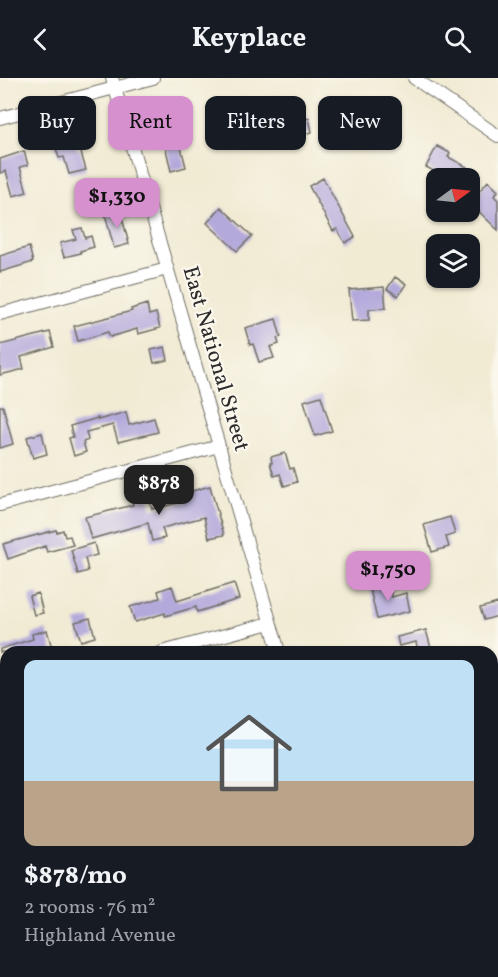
<!DOCTYPE html>
<meta charset="utf-8">
<style>
:root{--surface:#171b24;--page:#242831;--text:#f1f3f6;--muted:#9ea1a6;--accent:#d690ce}
body{margin:0;font-family:Vollkorn,serif;background:var(--page);color:var(--text);height:100vh;display:flex;flex-direction:column;font-size:22px;white-space:nowrap}
*{box-sizing:border-box;margin:0}
p{font-size:20px;color:var(--muted)}
.icon{flex:none;width:33px;height:33px;fill:none;stroke:currentColor;stroke-width:2;stroke-linecap:round;stroke-linejoin:round}
.map{position:relative;flex:1;overflow:hidden}
.side{position:absolute;left:0px;top:568px;width:498px;height:332px;display:flex;flex-direction:column;background:var(--surface);border-radius:18px 18px 0 0;box-shadow:0 2px 4px #0004}
.side>*{flex:none}
.guide{position:absolute;left:18px;top:18px;width:462px;height:54px;display:flex;gap:12px}
.needle{width:39px;rotate:75deg}
.fabs{position:absolute;left:426px;top:90px;display:grid;gap:12px}
.fabs a{display:grid;place-items:center;width:54px;height:54px;border-radius:12px;background:var(--surface);box-shadow:0 2px 4px #0004;font-size:30px}
.price{position:absolute;translate:-50% -51px;padding:0 14px;border-radius:12px;background:var(--accent);color:#111;font-size:20px;line-height:39px;filter:drop-shadow(0 2px 3px #0008)}
.price::after{content:'';position:absolute;left:50%;top:36px;width:18px;height:14px;margin-left:-9px;background:inherit;clip-path:polygon(0 0,100% 0,50% 100%)}
.price.current{background:#222;color:#fff}
ul{padding:0;list-style:none}
li{display:grid;align-content:center;gap:12px;height:318px;padding:0 24px}
li span{display:grid;place-items:center;height:186px;border-radius:12px;color:#555}
li>.icon{margin-inline-start:auto}
span .icon{width:108px;height:108px;fill:#fffc;stroke-width:1}
li b{font-size:26px}
.chip{padding:0 21px;border-radius:12px;background:var(--surface);box-shadow:0 2px 4px #0004;font-size:21px;line-height:54px}
.chip.current{background:var(--accent);color:#111}
header{display:flex;justify-content:space-between;align-items:center;height:78px;padding:0 24px;background:var(--surface);font-size:27px;font-weight:700}
.map>svg:first-child{display:block}
.building{fill:#b4a9db}
.lines{fill:none;stroke-linecap:round;stroke-linejoin:round}
.street-casing{stroke:#706e66;stroke-width:14}
.street{stroke:#fff;stroke-width:12}
.labels{text-anchor:middle;dominant-baseline:central;stroke-width:4.5;stroke-linejoin:round;paint-order:stroke}
.street-label{font-size:22px;fill:#2b2b2b;stroke:#fbf7ec}
</style>
<header><svg class="icon" aria-label="back" viewBox="0 0 24 24"><path d="M15 5l-7 7 7 7"/></svg>Keyplace<svg class="icon" aria-label="search" viewBox="0 0 24 24"><circle cx="10" cy="10" r="6"/><path d="M15 15l6 6"/></svg></header>
<div class="map">
<svg width="498" height="899" viewBox="0 0 498 899">
<rect width="100%" height="100%" fill="#fbf7ec"/>
<filter id="ink" filterUnits="userSpaceOnUse"><feTurbulence type="fractalNoise" baseFrequency=".0167" numOctaves="2"/><feDisplacementMap in="SourceGraphic" scale="12" xChannelSelector="R" yChannelSelector="G"/><feConvolveMatrix kernelMatrix="1 2 1 2 8 2 1 2 1" color-interpolation-filters="sRGB"/></filter>
<filter id="wash" filterUnits="userSpaceOnUse"><feTurbulence type="fractalNoise" baseFrequency=".008" numOctaves="4" result="noise"/><feDisplacementMap in="SourceGraphic" scale="24" xChannelSelector="R" yChannelSelector="G"/><feGaussianBlur stdDeviation="1.35" result="paint"/><feColorMatrix in="noise" values="0 0 0 0 0 0 0 0 0 0 0 0 0 0 0 0 0 1.4 0 .05"/><feComposite in="paint" operator="in"/></filter>
<g filter="url(#wash)">
<rect width="100%" height="100%" fill="#f1ebd4"/>
<g id="blocks">
<path class="building" d="M278,18L285,44L274,47V45L264,47L258,23Z
M309,40L312,54L295,58L292,44Z
M183,42L189,67L181,69L186,89L171,93L162,54L167,52L165,47Z
M72,56L77,72L80,71L86,92L69,96L64,79L59,80L53,61Z
M437,68L450,75L448,79L467,89L461,100H447L426,89Z
M24,73L28,87L20,89L27,114L13,118L6,93L0,95V81Z
M323,100L355,159L345,165L337,151L333,153L309,108Z
M488,103L498,113L494,118L498,122V152L470,125V124Z
M221,129L252,158L237,173L207,145Z
M120,132L129,166L114,170L105,136Z
M82,150L85,160L91,158L94,169L80,173L81,175L64,179L60,165L76,161L73,152Z
M29,169L33,184L0,194V178Z
M395,199L406,206L398,218L387,211Z
M384,209L386,230L369,231V242L352,243L349,212Z
M147,226L149,237L156,235L160,250L138,256L137,251L110,259L108,254L78,263L74,248L132,233L131,231Z
M276,241L281,259L277,260L279,266L270,269L274,280L259,284L253,266L250,267L245,250Z
M50,254L54,269L21,279L24,291L0,297V267Z
M165,269L168,282L154,285L151,272Z
M321,318L332,353L315,358L304,323Z
M0,328H3L13,366L0,370Z
M126,334L129,347L154,340L158,354L118,364L113,347L86,354L88,362L83,364L86,374L74,378L69,360L73,359L70,348L98,340V342Z
M42,355L47,376L33,380L27,359Z
M285,375L290,391L293,390L297,404L284,408L280,396L274,398L270,385H272L271,379Z
M210,408L224,457L209,460L204,439L162,450L165,460L152,463L148,445L91,461L85,439L133,427L132,424L149,419L152,431L187,423L185,415Z
M450,439L455,456L446,459L449,469L432,474L424,447Z
M56,452L57,454L63,452L65,459L70,458L73,467L47,474L45,468L8,481L3,466Z
M94,465L97,477L85,480L88,493L78,496L71,472Z
M234,505L239,521L197,534L196,529L165,538V535L135,544L130,529L160,520L158,513L172,508L177,523Z
M389,506L392,519L406,515L410,533L377,541L370,511Z
M38,515L43,535L34,537L29,518Z
M498,525V538L484,542L480,530Z
M90,540L95,559L81,563L75,544Z
M47,552L53,574H0V571L33,561L32,556Z
M426,552L431,570L418,573L416,564L399,568L397,559Z"/>
</g>
</g>
<g filter="url(#ink)">
<use href="#blocks" fill-opacity="0" stroke="#706e66" stroke-width="1.5"/>
<g class="lines">
<g class="street-casing">
<path id="street" d="M112,0L279,574
M414,0L498,58
M0,40L153,0
M0,236L167,191
M0,427L219,368
M162,574L270,545
M0,618L6,616
M0,809L6,808
M492,843L498,840
M371,894L373,899
M383,899L393,894"/>
</g>
<use href="#street" class="street"/>
</g>
</g>
<g class="labels">
<g class="street-label">
<text transform="translate(215 281) rotate(74)">East National Street</text>
</g>
</g>
</svg>
<div class="fabs">
<a><svg class="needle" viewBox="-14 -14 28 28"><path d="M0-13l5 13h-10z" fill="#e53935"/><path d="M0 13l5-13h-10z" fill="#9ea1a6"/></svg></a>
<a><svg class="icon" aria-label="layers" viewBox="0 0 24 24"><path d="M12 4l9 5-9 5-9-5zM3 14l9 5 9-5"/></svg></a>
</div>
<b class="price" style="left:117px;top:151px">$1,330</b>
<b class="price current" style="left:159px;top:438px">$878</b>
<b class="price" style="left:388px;top:524px">$1,750</b>
<div class="guide">
<a class="chip">Buy</a>
<a class="chip current">Rent</a>
<a class="chip">Filters</a>
<a class="chip">New</a>
</div>
<section class="side">
<ul>
<li><span style="background:linear-gradient(#bfe0f5 65%,#b9a48a 0)"><svg class="icon" aria-label="home" viewBox="0 0 24 24"><path d="M3 11l9-7 9 7M6 9v11h12V9"/></svg></span><div><b>$878/mo</b><p>2 rooms · 76 m²</p><p>Highland Avenue</p></div></li>
</ul>
</section>
</div>
